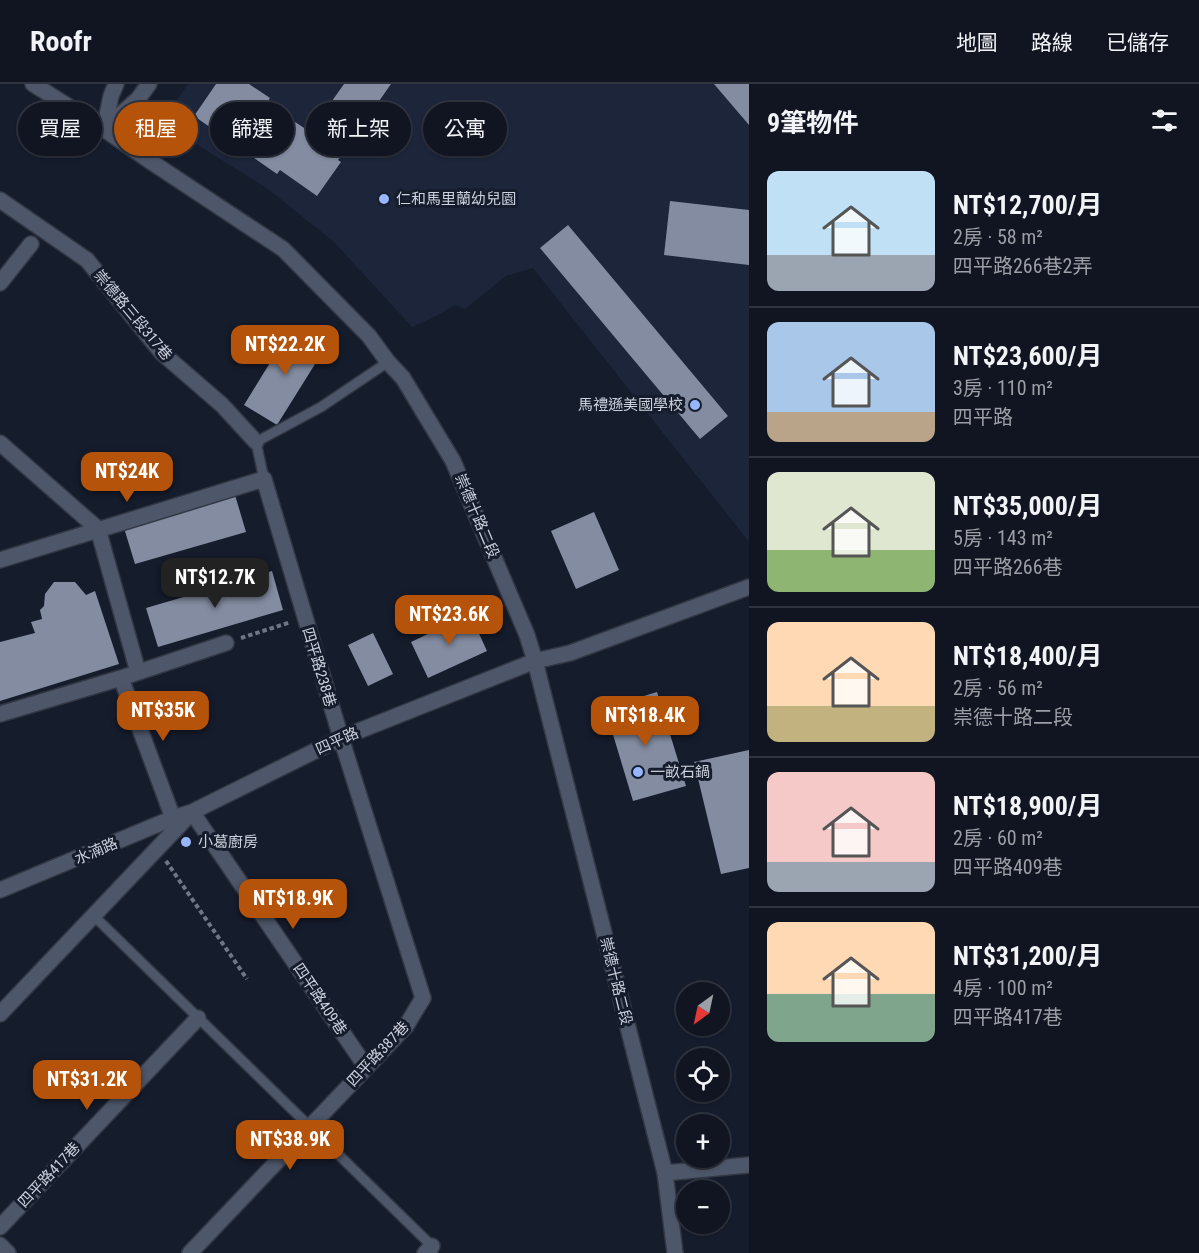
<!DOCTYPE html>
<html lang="zh-TW">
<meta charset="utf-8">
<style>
:root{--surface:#101521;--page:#191e2a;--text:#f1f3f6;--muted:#9c9fa5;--line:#30343f;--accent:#b45309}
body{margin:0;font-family:"Roboto Condensed","Noto Sans TC",sans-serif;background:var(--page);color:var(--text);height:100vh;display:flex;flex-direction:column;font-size:22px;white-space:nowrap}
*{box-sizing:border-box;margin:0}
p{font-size:20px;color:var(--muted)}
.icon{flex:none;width:33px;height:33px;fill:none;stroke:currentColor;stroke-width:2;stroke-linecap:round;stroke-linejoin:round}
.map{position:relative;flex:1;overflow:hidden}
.panel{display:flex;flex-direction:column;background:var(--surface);width:450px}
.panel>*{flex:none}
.hud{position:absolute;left:18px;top:18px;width:570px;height:54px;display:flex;gap:12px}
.needle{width:39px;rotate:213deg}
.tools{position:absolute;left:676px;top:898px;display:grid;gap:12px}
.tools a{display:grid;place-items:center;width:54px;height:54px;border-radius:50%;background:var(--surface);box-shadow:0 2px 4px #0004,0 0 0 2px var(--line);font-size:30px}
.price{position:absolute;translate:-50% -51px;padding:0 14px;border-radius:12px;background:var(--accent);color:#fff;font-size:20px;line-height:39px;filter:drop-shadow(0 2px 3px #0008)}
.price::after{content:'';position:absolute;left:50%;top:36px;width:18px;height:14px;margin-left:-9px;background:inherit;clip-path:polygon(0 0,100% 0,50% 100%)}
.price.on{background:#222;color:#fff}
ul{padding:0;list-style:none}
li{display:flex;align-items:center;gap:18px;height:150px;padding:0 18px}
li+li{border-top:2px solid var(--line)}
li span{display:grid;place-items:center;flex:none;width:168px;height:120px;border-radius:12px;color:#555}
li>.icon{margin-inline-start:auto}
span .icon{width:72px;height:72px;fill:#fffc;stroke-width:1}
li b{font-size:26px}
h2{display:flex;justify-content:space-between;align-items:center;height:72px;padding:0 18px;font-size:26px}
.tag{padding:0 21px;border-radius:27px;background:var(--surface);box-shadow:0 2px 4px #0004,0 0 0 2px var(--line);font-size:21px;line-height:54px}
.tag.on{background:var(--accent);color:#fff}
header{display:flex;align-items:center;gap:36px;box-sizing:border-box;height:84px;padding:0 30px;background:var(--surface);border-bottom:2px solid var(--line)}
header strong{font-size:28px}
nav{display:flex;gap:33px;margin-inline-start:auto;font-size:21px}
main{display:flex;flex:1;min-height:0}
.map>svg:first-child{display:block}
.built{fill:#1c253a}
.building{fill:#838ca1}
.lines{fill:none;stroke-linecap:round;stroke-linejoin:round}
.lane-casing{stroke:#333744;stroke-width:12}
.street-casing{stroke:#333744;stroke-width:18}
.path{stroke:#707684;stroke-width:4;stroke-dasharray:4.5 3;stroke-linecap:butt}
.lane{stroke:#4e576a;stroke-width:9}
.street{stroke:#4e576a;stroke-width:15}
.poi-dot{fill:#97b6fd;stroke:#151c2c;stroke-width:2}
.labels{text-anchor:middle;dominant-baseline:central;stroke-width:6;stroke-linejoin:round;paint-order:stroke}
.poi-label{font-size:15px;fill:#ccd1dd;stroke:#151c2c;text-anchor:start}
.street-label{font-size:15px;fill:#ccd1dd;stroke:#151c2c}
</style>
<header>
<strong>Roofr</strong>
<nav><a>地圖</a><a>路線</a><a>已儲存</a></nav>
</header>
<main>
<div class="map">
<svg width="749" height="1169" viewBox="0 0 749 1169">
<rect width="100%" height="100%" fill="#151c2c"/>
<path class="built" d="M188,0H749V458L533,184L506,192L465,225L455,221L436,232L412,243L334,158L268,105L177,48L174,20Z"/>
<path class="building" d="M216,0H249L270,14L267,19L310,48L344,0H391L338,76L341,78L317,112L280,86L277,90L194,32Z
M714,0H749V41Z
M670,117L749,126V181L664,171Z
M568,141L728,332L700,355L540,164Z
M292,243L325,264L277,341L244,321Z
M235,411L246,448L135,480L124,444Z
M594,428L619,486L576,505L551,447Z
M272,487L283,526L158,563L146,524Z
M54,498H75L86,511L95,507L119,580L0,617V558L35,549L31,538L42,535L40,526L44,522L45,510Z
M470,530L487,567L428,594L411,558Z
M373,549L393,590L368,602L348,561Z
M657,608L686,702L633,717L605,624Z
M749,666V784L721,790L694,678Z"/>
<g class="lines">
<g class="lane-casing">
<path id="lane" d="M264,395L256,358L321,323L388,278
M93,831L432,1162L433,1167"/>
</g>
<g class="street-casing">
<path id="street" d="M33,0L104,45L153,79L283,165L369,252L388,278L403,294L453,377L527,551L535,577L665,1089L675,1169
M104,45L138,15L149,0
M104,45L111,12L116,0
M0,116L87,176L162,269L222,321L256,358
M0,199L31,160
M0,359L98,445L138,588
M0,476L264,395L341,654L423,914L406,942L190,1169
M121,594L173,734
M0,630L121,594L226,559
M0,806L173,734L192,728L366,983
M0,930L192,728L341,654L535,577L570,569L749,503
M665,1089L749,1081
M0,1143L198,934
M0,1161L8,1169
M425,1169L432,1162"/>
</g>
<path class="path" d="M241,554L291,538
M166,777L247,895"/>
<use href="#lane" class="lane"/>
<use href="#street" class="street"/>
</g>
<g class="poi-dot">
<circle cx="384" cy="115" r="6"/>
<circle cx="695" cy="321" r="6"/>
<circle cx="638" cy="688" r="6"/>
<circle cx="186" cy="758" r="6"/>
</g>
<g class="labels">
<g class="poi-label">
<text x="396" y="115">仁和馬里蘭幼兒園</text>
<text x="683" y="321" text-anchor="end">馬禮遜美國學校</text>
<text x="650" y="688">一畝石鍋</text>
<text x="198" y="758">小葛廚房</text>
</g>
<g class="street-label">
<text transform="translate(133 231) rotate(50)">崇德路三段317巷</text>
<text transform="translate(477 432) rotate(67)">崇德十路二段</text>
<text transform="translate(319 583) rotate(73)">四平路238巷</text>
<text transform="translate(337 657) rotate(-24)">四平路</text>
<text transform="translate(96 767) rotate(-23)">水湳路</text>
<text transform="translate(616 897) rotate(76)">崇德十路二段</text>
<text transform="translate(320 915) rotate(56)">四平路409巷</text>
<text transform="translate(378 970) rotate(-47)">四平路387巷</text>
<text transform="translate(49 1091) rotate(-47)">四平路417巷</text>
</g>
</g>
</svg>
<div class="tools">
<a><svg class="needle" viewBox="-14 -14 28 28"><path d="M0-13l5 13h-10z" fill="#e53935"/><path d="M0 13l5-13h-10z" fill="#9c9fa5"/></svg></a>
<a><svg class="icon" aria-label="locate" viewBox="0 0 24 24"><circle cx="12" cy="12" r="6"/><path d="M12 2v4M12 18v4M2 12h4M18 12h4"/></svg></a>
<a>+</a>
<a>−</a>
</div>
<b class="price" style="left:285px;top:292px">NT$22.2K</b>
<b class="price" style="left:127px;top:419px">NT$24K</b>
<b class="price on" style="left:215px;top:525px">NT$12.7K</b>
<b class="price" style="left:449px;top:562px">NT$23.6K</b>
<b class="price" style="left:163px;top:658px">NT$35K</b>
<b class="price" style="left:645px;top:663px">NT$18.4K</b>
<b class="price" style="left:293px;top:846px">NT$18.9K</b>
<b class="price" style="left:87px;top:1027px">NT$31.2K</b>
<b class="price" style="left:290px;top:1087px">NT$38.9K</b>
<div class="hud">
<a class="tag">買屋</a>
<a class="tag on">租屋</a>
<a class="tag">篩選</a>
<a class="tag">新上架</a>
<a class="tag">公寓</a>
</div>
</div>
<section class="panel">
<h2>9筆物件<svg class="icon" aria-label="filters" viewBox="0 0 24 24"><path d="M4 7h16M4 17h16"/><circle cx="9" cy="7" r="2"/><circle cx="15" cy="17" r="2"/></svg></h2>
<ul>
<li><span style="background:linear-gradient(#bfe0f5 70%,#9aa5b1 0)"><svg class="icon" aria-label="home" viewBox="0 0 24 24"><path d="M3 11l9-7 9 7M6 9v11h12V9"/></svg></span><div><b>NT$12,700/月</b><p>2房 · 58 m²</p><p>四平路266巷2弄</p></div></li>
<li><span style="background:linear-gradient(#a9c7e8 75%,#b9a48a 0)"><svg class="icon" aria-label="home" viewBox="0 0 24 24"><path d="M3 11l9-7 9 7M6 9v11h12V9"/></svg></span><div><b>NT$23,600/月</b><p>3房 · 110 m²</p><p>四平路</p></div></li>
<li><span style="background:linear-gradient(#dfe7d0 65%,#8fb573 0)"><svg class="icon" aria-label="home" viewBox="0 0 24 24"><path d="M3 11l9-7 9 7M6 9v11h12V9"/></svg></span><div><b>NT$35,000/月</b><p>5房 · 143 m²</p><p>四平路266巷</p></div></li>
<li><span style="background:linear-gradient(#ffd9b3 70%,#c2b280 0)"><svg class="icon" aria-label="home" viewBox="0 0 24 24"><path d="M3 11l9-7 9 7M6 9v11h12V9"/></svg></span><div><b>NT$18,400/月</b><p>2房 · 56 m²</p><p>崇德十路二段</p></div></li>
<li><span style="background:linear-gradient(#f6c9c9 75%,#9aa5b1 0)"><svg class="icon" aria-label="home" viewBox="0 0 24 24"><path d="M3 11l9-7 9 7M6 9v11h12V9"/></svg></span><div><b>NT$18,900/月</b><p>2房 · 60 m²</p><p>四平路409巷</p></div></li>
<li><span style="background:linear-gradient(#ffd9b3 60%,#7fa58c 0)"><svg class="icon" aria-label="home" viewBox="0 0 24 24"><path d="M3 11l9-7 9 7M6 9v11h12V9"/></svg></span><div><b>NT$31,200/月</b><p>4房 · 100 m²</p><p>四平路417巷</p></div></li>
</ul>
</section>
</main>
